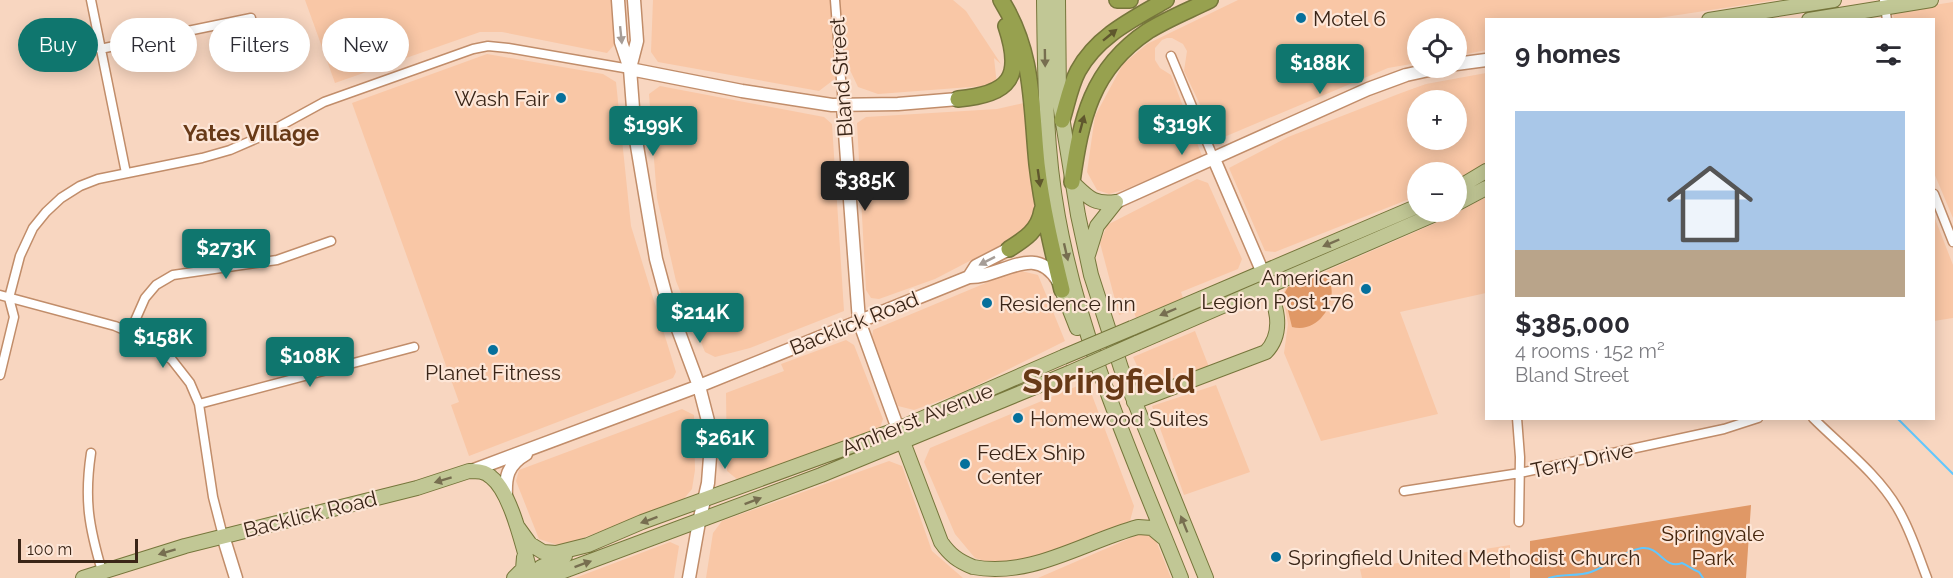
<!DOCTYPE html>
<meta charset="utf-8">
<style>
:root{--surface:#fff;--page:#f7f7f7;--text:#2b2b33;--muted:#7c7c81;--accent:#0f766e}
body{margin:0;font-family:Raleway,sans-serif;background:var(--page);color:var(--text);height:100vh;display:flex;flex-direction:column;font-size:22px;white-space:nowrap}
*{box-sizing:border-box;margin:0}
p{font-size:20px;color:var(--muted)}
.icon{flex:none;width:33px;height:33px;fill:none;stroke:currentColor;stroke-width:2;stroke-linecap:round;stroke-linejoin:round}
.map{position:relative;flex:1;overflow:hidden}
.panel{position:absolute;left:1485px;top:18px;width:450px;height:402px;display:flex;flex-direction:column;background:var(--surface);border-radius:0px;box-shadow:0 3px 15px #0003}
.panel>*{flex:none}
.guide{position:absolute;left:18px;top:18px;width:570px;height:54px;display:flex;gap:12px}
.tools{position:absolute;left:1407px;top:18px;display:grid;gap:12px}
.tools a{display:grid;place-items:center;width:60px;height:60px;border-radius:50%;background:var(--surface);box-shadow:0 3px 15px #0003;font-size:30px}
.scale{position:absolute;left:18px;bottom:15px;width:120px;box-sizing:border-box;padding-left:6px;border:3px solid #3a2517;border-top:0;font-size:16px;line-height:21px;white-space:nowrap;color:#3a2517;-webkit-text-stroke:4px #fde6d7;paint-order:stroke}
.price{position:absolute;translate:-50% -51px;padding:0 14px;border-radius:6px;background:var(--accent);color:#fff;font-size:20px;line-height:39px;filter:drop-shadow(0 2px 3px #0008)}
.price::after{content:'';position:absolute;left:50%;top:36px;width:18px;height:14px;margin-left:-9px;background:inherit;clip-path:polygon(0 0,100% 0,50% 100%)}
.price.on{background:#222;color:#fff}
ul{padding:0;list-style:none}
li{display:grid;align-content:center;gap:12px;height:318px;padding:0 30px}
li span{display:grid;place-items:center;height:186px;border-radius:0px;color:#555}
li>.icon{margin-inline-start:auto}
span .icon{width:108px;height:108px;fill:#fffc;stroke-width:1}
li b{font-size:26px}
h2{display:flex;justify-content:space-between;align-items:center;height:72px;padding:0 30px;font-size:26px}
.pill{padding:0 21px;border-radius:27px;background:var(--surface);box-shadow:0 3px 15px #0003;font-size:21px;line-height:54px}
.pill.on{background:var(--accent);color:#fff}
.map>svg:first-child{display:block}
.built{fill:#f9c7a6;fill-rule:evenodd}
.green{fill:#e09866}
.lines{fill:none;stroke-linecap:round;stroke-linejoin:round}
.stream{stroke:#61c7fe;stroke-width:2}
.street-casing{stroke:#c18d6a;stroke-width:11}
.secondary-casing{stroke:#c18d6a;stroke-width:15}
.primary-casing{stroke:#76763b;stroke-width:16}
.highway-casing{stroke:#76763b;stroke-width:18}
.street{stroke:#fff;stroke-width:8}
.secondary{stroke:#fff;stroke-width:12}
.primary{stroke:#c1c795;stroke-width:14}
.highway{stroke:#97a14f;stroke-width:15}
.primary-bridge-casing{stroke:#76763b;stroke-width:16;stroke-linecap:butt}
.primary-bridge{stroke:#c1c795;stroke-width:14}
.oneway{fill:#a69d97}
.oneway2{fill:#5f572d}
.oneway3{fill:#776e50}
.poi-dot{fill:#05709c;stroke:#fde6d7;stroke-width:2}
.labels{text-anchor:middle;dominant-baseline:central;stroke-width:4.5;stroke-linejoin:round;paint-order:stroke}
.poi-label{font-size:21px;fill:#3a2517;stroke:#fde6d7;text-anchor:start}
.street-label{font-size:21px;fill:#3a2517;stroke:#fde6d7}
.park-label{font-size:21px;fill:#46260d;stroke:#fde6d7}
.neighbourhood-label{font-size:22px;font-weight:bold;fill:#683a17;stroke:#fde6d7}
.town-label{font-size:33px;font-weight:bold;fill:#683a17;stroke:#fde6d7}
</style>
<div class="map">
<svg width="1953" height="578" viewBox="0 0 1953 578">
<rect width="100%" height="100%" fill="#f8d6c0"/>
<path class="built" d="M305,0H614L615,44L607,53L502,32H480L335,83Z
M653,0H953L966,11L1001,64L994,58L997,85L878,94L858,87L849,68L819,91L658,62L651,52Z
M1238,0H1776L1652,19L1486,20V50L1457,56L1456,28H1418L1417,63L1388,68L1217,140L1184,71L1187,51L1183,44L1172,38H1167L1162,40L1155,48V60L1160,68L1171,75L1202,156L1126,189L1109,194L1097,190L1087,172L1095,116L1123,64L1147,44Z
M1953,2V218L1934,173V20L1894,19L1893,15L1897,11Z
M487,54L603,74L616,82L631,226L676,372L673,378L469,456L451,405L459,402L352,103Z
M1486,73V163L1457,180L1456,172H1418L1417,196L1275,252L1265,251L1229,168L1288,137L1401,93L1426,84ZM1418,100H1456V140H1418Z
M660,86L824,117L832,124L844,311L750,348L715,357L705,352L676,281L657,198L649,94Z
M1024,103L1037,205L1032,223L1010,240L935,279L879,299L871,298L866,290L857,123L866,117L997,109Z
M1197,179L1208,183L1242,259L1238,269L1181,292L1183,298L1136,318L1133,310L1119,315L1100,243L1107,225Z
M1486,197V293L1400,312L1438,414L1321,441L1284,353L1288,324L1283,295L1285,289L1445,219Z
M1934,216L1953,265V318L1934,321Z
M1017,270L1038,275L1065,341L961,393L914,410L898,406L872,338L873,330Z
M1195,331L1209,367L1147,388L1133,357Z
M846,340L854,345L883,419L880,428L738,480L727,471L726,393L784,371L781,364Z
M1087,382L1134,506L1130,521L1025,564L997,565L975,558L955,534L924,462L930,448Z
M1216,385L1250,472L1184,495L1152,406Z
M682,409L694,415L695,470L692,489L682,501L561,546L539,539L516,481L519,470Z
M889,461L902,466L932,551L963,578H706L713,533L722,521Z
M1142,533H1148L1155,538L1171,578H1038Z
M670,542L679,546L674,578H575Z
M1510,545V578H1362L1360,569Z"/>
<path class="green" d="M1318,273C1346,278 1328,336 1292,327L1284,294L1288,287Z
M1751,505L1746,578H1530V541Z"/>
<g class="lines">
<path class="stream" d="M1897,418L1953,474
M1549,578C1563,573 1577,577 1591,572C1608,566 1623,551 1642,548C1660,546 1664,570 1682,563C1689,566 1693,570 1699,572L1703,578"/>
<g class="street-casing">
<path id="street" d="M91,0L126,173
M835,0L843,106
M1884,0L1887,20
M100,49L251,18
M1171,56L1214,159
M1934,194L1953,242
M0,295L115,326L145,339L172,360L190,383L199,404L213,497L223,536
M130,332L145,298L156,285L173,275L277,260L331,241
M0,375L14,317L9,298L20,256L33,228L46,212L61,198L80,186L98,179L202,158L230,150L260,137L324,102L473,49L488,46L508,48L630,69
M199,404L414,347
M1517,418L1520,457L1519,522
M1813,418C1841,446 1878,474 1898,509C1911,531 1918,555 1927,578
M91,453C84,500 89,527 102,571
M1404,491L1520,473L1724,429L1758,418"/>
</g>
<g class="secondary-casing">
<path id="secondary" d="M618,0L621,42L630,69L635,134L656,259L667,300L699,386L708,421L710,457L708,483L699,522L689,578
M1456,64L1486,60
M630,68L637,41L634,0
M630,69L742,91L832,105L898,104L958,99
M843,106L859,321L898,429
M1214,159L1263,273
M1116,202L1368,89L1406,75L1438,68
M969,277L976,266L1009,249
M471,471L699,386L969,277C1001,278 1035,242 1058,281
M506,498C505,477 507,465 526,454
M223,536L236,578"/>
</g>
<g class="primary-casing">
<path id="primary" d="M1044,0C1045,73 1045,146 1058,217C1081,344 1134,460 1181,578
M1058,0L1059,98L1078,215L1091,275L1121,368L1206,578
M1709,20L1834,0
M1809,20L1931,0
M1072,182C1088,197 1093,205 1116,202
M1456,189L1486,171
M1456,204L1486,188
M1088,255L1097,226L1116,202
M1062,290L1077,328
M1132,328L1418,206
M1137,343L1440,212
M1134,402L1266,352C1286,331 1275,303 1266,280
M900,434L941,542C950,555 958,561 973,567C1031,578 1083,542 1138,527L1152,528L1164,538
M517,526L530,544L543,552L556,553L588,545L642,522L898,429L1063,357
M83,578L185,546L417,488L469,471C477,471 485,471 491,477C512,493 524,552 532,578
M514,578L523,569L524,557
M534,578L541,567L565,556
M545,578L821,475L1069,373"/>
</g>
<g class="highway-casing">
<path id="highway" d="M1001,0C1034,52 1031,105 1037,164C1042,207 1052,249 1062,290
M1117,0H1130
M958,99C1011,94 1023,77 1006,26
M1062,120C1067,104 1070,86 1078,71C1097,36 1133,19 1166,0
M1072,182C1081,119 1091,69 1148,31C1167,19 1190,10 1210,0
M1009,249C1025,239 1039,230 1042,210"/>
</g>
<use href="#street" class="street"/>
<use href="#secondary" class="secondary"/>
<use href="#primary" class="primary"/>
<use href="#highway" class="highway"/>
<g class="primary-bridge-casing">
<path id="primary-bridge" d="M1063,357L1132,328
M1069,373L1137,343"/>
</g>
<use href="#primary-bridge" class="primary-bridge"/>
</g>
<defs><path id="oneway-solid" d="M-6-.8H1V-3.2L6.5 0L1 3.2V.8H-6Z" transform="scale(1.5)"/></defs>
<g class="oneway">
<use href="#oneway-solid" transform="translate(621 35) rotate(84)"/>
<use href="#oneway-solid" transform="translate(987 261) rotate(153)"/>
</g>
<g class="oneway2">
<use href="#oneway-solid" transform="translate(1110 35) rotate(-39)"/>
<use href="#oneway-solid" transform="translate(1082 124) rotate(-75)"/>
<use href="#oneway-solid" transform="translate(1039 178) rotate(82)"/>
</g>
<g class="oneway3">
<use href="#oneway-solid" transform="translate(1045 58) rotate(89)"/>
<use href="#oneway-solid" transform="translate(1331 243) rotate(157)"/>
<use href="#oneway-solid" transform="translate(1066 252) rotate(77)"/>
<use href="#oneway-solid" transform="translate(1168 312) rotate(157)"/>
<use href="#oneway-solid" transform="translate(443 480) rotate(163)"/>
<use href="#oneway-solid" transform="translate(753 501) rotate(-21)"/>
<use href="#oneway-solid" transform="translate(649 520) rotate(160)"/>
<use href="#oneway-solid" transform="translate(1184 524) rotate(-112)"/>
<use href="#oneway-solid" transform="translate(167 552) rotate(163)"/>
<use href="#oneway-solid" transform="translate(583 564) rotate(-20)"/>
</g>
<g class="poi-dot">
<circle cx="1301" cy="18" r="6"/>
<circle cx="561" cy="98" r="6"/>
<circle cx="1366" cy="289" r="6"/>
<circle cx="987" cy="303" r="6"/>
<circle cx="493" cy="350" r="6"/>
<circle cx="1018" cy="418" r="6"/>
<circle cx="965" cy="464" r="6"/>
<circle cx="1276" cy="557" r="6"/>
</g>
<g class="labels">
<g class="poi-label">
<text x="1313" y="18">Motel 6</text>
<text x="549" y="98" text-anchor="end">Wash Fair</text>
<text x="1354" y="277" text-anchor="end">American<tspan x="1354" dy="24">Legion Post 176</tspan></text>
<text x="999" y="303">Residence Inn</text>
<text x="493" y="372" text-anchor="middle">Planet Fitness</text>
<text x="1030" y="418">Homewood Suites</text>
<text x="977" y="452">FedEx Ship<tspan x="977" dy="24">Center</tspan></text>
<text x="1288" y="557">Springfield United Methodist Church</text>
</g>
<g class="street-label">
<text transform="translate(841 77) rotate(-94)">Bland Street</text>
<text transform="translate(854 323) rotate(-22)">Backlick Road</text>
<text transform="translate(917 419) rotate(-22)">Amherst Avenue</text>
<text transform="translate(1582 460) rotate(-12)">Terry Drive</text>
<text transform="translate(310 514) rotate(-14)">Backlick Road</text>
</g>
<g class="park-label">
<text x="1713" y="533">Springvale<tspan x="1713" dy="24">Park</tspan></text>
</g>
<g class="neighbourhood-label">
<text x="251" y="133">Yates Village</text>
</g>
<g class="town-label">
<text x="1109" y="381">Springfield</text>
</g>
</g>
</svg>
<div class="tools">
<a><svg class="icon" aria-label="locate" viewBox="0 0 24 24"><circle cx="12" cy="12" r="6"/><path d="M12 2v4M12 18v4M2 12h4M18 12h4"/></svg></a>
<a>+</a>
<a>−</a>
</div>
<div class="scale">100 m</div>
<b class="price" style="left:1320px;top:95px">$188K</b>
<b class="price" style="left:1182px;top:156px">$319K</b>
<b class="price" style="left:653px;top:157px">$199K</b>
<b class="price on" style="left:865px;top:212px">$385K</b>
<b class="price" style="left:226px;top:280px">$273K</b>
<b class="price" style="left:700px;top:344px">$214K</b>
<b class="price" style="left:163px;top:369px">$158K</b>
<b class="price" style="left:310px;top:388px">$108K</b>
<b class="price" style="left:725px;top:470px">$261K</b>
<div class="guide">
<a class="pill on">Buy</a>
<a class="pill">Rent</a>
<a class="pill">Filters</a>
<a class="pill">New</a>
</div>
<section class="panel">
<h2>9 homes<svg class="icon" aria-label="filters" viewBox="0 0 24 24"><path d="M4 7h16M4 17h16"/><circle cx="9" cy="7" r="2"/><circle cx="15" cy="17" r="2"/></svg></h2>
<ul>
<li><span style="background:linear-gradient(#a9c7e8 75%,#b9a48a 0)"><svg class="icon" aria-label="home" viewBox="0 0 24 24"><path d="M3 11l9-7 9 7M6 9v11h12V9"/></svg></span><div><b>$385,000</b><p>4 rooms · 152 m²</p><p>Bland Street</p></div></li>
</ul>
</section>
</div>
